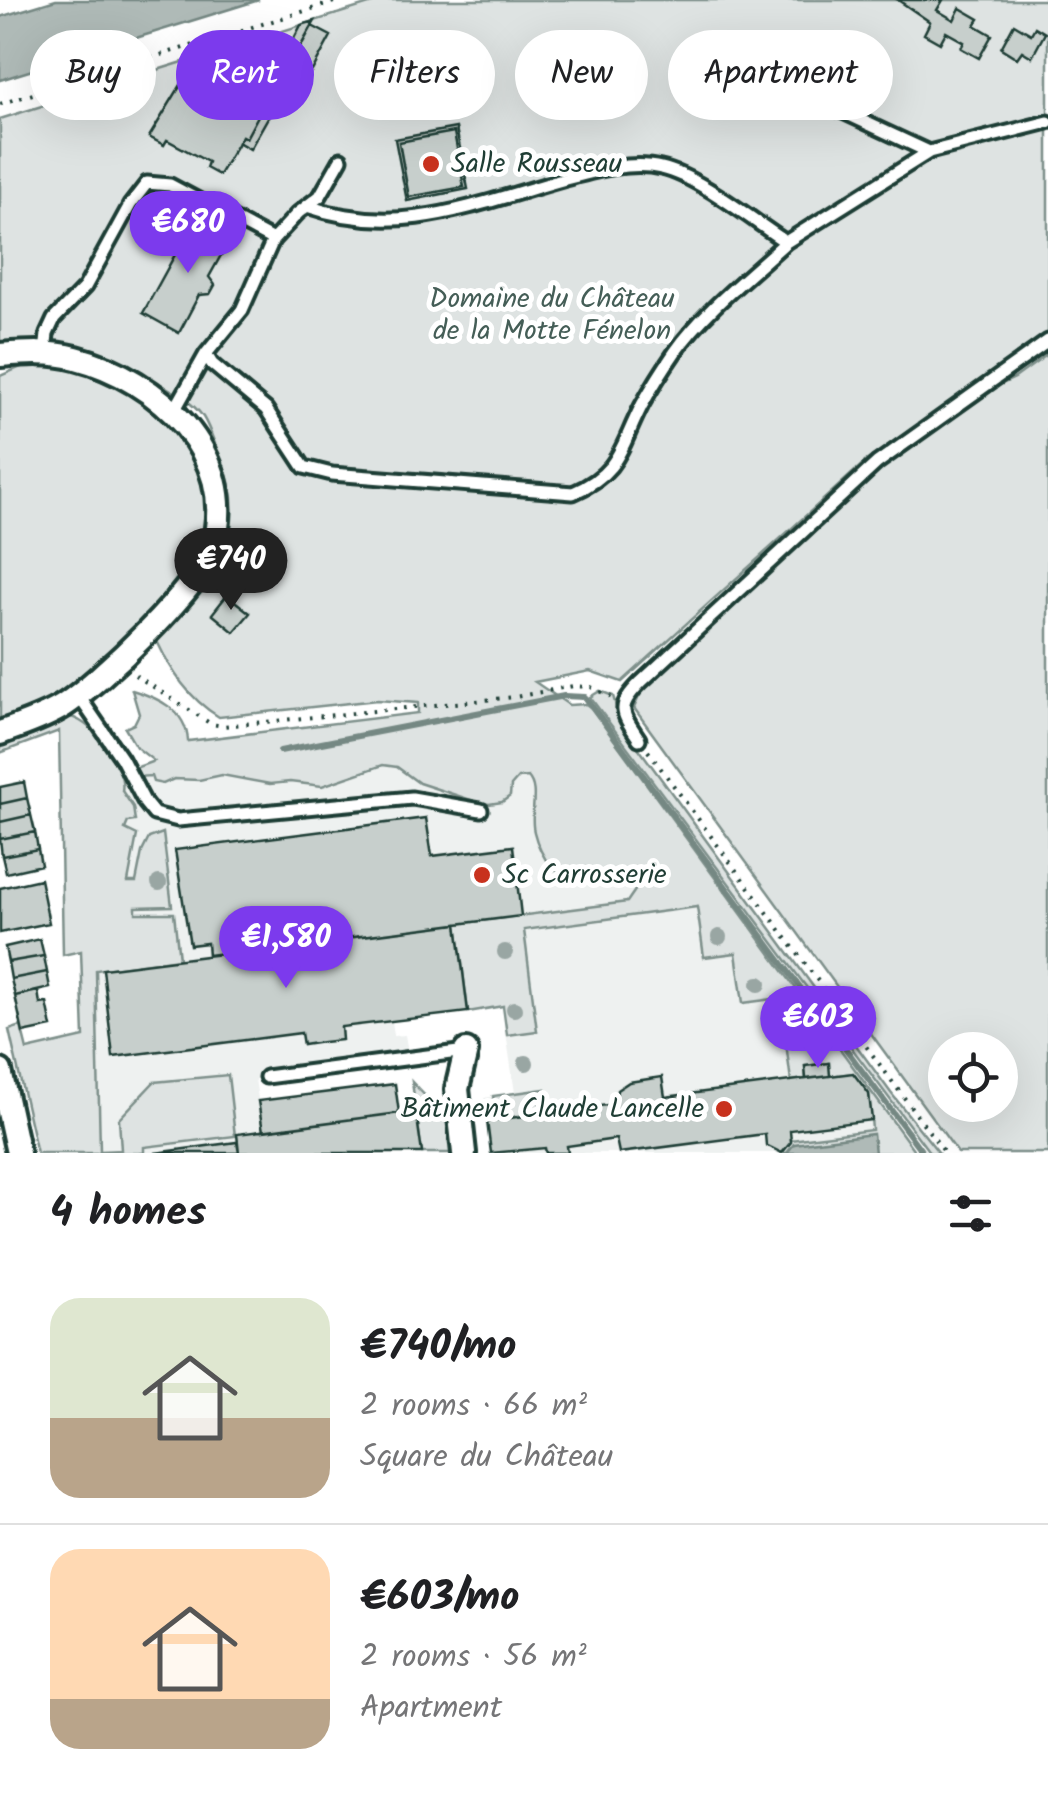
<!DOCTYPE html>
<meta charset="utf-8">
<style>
:root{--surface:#fff;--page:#f6f6f6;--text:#202124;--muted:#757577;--line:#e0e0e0;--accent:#7c3aed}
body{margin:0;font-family:Kalam,sans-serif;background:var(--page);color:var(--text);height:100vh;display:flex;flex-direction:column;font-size:38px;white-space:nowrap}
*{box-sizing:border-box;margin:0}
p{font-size:32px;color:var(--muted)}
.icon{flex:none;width:55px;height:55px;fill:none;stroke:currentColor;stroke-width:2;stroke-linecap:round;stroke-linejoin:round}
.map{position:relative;height:1153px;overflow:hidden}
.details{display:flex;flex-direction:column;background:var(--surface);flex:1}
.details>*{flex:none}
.guide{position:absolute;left:30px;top:30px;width:990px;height:90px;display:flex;gap:20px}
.buttons{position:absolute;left:928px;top:1032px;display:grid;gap:20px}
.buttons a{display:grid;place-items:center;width:90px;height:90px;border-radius:50%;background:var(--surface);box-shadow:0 10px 40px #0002;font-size:50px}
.price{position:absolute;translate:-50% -85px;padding:0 22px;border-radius:35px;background:var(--accent);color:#fff;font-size:32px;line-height:65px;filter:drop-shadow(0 2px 5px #0008)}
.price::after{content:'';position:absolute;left:50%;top:60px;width:30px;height:22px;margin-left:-15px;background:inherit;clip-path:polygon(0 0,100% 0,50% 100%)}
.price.active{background:#222;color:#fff}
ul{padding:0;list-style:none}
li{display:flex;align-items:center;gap:30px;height:250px;padding:0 50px}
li+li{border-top:2px solid var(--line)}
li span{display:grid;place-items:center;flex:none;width:280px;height:200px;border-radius:30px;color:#555}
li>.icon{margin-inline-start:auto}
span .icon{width:120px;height:120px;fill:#fffc;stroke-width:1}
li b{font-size:42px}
h2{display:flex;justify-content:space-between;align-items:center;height:120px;padding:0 50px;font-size:42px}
.tag{padding:0 35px;border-radius:45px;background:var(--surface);box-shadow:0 10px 40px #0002;font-size:35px;line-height:90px}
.tag.active{background:var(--accent);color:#fff}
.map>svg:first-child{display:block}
.built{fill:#eef1f0}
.green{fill:#dee3e2;stroke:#7e908b;stroke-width:2.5;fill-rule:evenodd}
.water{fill:#afbab7;stroke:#758883;stroke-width:2.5}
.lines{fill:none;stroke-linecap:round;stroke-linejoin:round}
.stream{stroke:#758883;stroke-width:6}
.building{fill:#c7cfcc;stroke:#1f3d34;stroke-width:2.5;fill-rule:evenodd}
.service-casing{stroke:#1f3d34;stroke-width:19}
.minor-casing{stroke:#1f3d34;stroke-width:30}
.path{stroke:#1f3d34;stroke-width:4;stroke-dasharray:2.5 8;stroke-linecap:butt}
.service{stroke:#fff;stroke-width:11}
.minor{stroke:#fff;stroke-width:22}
.tree{fill:#99a6a3}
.poi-dot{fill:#c8321e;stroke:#fff;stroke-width:4}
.labels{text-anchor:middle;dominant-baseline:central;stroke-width:10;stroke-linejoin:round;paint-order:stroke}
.poi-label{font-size:28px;fill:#1f3d34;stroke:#fff;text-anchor:start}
.park-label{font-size:28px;fill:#455e57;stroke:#fff}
</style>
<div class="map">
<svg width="1048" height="1153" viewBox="0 0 1048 1153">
<rect width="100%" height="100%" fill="#fff"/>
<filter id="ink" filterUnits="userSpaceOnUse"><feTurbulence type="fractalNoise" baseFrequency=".01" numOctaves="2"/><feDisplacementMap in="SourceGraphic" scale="20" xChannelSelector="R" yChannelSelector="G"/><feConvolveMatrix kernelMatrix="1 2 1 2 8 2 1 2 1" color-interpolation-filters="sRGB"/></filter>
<g filter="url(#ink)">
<path class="built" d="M588,712L869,1094L905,1153H491L484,1098L515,1093L502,1006L392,1021L394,1036L405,1035L409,1058L255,1079L263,1131L416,1111L422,1153H87L77,776L276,739Z"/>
<path class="green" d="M382,0H1048V334L866,461L622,682L590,671L535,682L569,705L586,704L591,708L916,1153H782L791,1140L872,1130L869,1094L853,1073L830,1076L828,1063L805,1066L806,1079L791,1081L780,998L743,1003L736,953L704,957L697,907L524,930L537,1031L507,1035L503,1006L468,1012L457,924L627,902L640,883V877L630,872L605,874L585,867L565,872L552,869C544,858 537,845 534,832C529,813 540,790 528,777L518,778L511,786L510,796L502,802L489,804L477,802L419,783L397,767L383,765L322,786L290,782L270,784L222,775L199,780L174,779L163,784L153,782L151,776L136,777L135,768L154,761L136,747L125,728L134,724L139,714L132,690C159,698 186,710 188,741L418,713V703L377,700L219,717C189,699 171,671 156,639C184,612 218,580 228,541C236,513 233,485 221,459C215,446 211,430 203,417C184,388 103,356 69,347C47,341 22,341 0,342V119Z
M1048,354V1153H958L634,708L641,692L878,469L978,395L1015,378ZM945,1050H1000V1105H945Z
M50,365C134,374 238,458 201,552C188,587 135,626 108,653C93,667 81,683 63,695C44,707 21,713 0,721V376L23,366Z
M600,691L613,696L621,724L891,1093L939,1153H930L590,697Z
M64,716C91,716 127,766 122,791L133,807L135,821L128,822L125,829L137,835L128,882H136L142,852L149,838L163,833L172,906L136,907V913H174L179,959L96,970L100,1151L121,1150L119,1119L154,1082L228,1075L235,1136L144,1147V1153H37L9,1030L21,1026L27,1050L84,1037L81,951L63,955L59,731L0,753V741Z
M412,1082L451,1123L455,1153H422Z
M545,1089L547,1100L540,1102L541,1113L496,1119L493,1096Z"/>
<path class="water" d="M56,0H259L0,80V17Z
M873,1134L875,1153H787L794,1144Z"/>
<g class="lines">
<path class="stream" d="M280,751L564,696L585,697L923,1153"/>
</g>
<path class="building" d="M898,0H943L937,10L954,20L960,8L979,19L975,25L992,35L979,58L961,48L964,42L946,32L940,43L924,34L930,22Z
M315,21L295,57L287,52L301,25Z
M1014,24L1031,34L1035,27L1045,33L1032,57L1022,51L1017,58L1001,48Z
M312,26L331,36L312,71L293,60Z
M221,50L265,74L268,69L270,70L266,80L219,54Z
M221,50L219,54L266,80L270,70L283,77L263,114L260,112L246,138L242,136L219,175L206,168L208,162L167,140L164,145L149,137L198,57Z
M283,77L289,80L250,149L238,142L242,136L246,138L260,112L263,114Z
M456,128L468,189L407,201L395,139ZM454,132L464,187L409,197L399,142Z
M454,132L464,187L409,197L399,142Z
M194,220L205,226L208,221L221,227L218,233L230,239L209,277L215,285L210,294L199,295L179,333L143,313Z
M227,595L250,613L234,632L212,614Z
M24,782L27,798L0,804V787Z
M27,798L31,815L0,822V804Z
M31,815L35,832L0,839V822Z
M426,818L432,856L513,846L521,916L208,955L207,943L190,945L175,850Z
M35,832L38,849L2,856L0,839Z
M38,849L41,865L6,873L2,856Z
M40,879L49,923L0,933V888Z
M457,924L468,1012L341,1027L342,1040L323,1042L303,1045L301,1033L113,1057L103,969Z
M40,939L44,956L8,962L5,947Z
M44,956L47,972L11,979L8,962Z
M47,972L50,988L15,996L11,979Z
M38,991L40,1004L47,1003L52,1027L23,1033L15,996Z
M829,1063L830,1076L806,1079L805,1066Z
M853,1073L869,1094L872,1120L790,1130L791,1142L782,1153L766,1145L765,1134L619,1153L616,1139L567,1146L568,1153H546L545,1148L491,1153L487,1121L615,1104L617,1090L629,1082L662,1077L665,1097Z
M395,1084L399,1113L263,1131L258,1101Z
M416,1111L422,1153H239L237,1134Z
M237,1142L239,1153H155Z"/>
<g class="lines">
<g class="service-casing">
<path id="service" d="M783,66L787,86L929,152
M786,242L929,152L1048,122
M45,353L47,334L54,319L85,287L130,205L147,183L170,185L273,240
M206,354L212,364L266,409L304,467L332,474L573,493C621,472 620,447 642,405C652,387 664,368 675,352C705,310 749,276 786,242C752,220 698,176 661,168C630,160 592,172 562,180C473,205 399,238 307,206
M174,411L206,354L242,310L273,240L298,213L320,196L341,159
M78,695L122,759L145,803L154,814L178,820L412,798L481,810
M639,739C621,712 616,707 641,682L877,463L1048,341
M266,1077L466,1051"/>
</g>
<g class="minor-casing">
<path id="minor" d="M0,355C26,353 51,351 76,358C157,379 240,454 213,546C202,585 99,683 63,706C44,718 21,725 0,733
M0,1071L18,1153
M464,1153L457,1089L466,1051"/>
</g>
<path class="path" d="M0,104L341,0
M135,675L211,724L224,726L515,697L573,686L591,687L611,697
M648,751L945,1153"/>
<use href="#service" class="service"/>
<use href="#minor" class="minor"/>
</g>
<g class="tree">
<circle cx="159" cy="883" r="8"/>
<circle cx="719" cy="937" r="8"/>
<circle cx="505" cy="952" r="8"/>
<circle cx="759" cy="984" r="8"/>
<circle cx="514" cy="1009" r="8"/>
<circle cx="802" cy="1041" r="8"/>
<circle cx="526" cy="1063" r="8"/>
</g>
</g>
<g class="poi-dot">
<circle cx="431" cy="164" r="10"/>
<circle cx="482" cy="875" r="10"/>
<circle cx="724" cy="1109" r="10"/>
</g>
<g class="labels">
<g class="poi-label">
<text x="451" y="164">Salle Rousseau</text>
<text x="502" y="875">Sc Carrosserie</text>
<text x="704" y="1109" text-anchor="end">Bâtiment Claude Lancelle</text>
</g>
<g class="park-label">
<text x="552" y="299">Domaine du Château<tspan x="552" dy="32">de la Motte Fénelon</tspan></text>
</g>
</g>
</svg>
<div class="buttons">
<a><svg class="icon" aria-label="locate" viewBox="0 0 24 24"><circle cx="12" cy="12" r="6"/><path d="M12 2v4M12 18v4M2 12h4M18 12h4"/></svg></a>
</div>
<b class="price" style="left:188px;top:276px">€680</b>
<b class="price active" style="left:231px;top:613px">€740</b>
<b class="price" style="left:286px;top:991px">€1,580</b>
<b class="price" style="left:818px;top:1071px">€603</b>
<div class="guide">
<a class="tag">Buy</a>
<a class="tag active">Rent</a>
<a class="tag">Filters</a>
<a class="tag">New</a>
<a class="tag">Apartment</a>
</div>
</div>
<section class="details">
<h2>4 homes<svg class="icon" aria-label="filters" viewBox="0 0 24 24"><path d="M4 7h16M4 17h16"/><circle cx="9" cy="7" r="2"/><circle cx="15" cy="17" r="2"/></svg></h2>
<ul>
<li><span style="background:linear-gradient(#dfe7d0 60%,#b9a48a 0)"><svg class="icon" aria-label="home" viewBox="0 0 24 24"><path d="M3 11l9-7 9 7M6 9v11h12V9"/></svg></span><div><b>€740/mo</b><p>2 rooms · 66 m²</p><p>Square du Château</p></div></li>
<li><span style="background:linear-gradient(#ffd9b3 75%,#b9a48a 0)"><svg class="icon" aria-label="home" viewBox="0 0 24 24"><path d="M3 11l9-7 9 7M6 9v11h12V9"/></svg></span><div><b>€603/mo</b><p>2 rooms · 56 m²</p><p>Apartment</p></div></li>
</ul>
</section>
